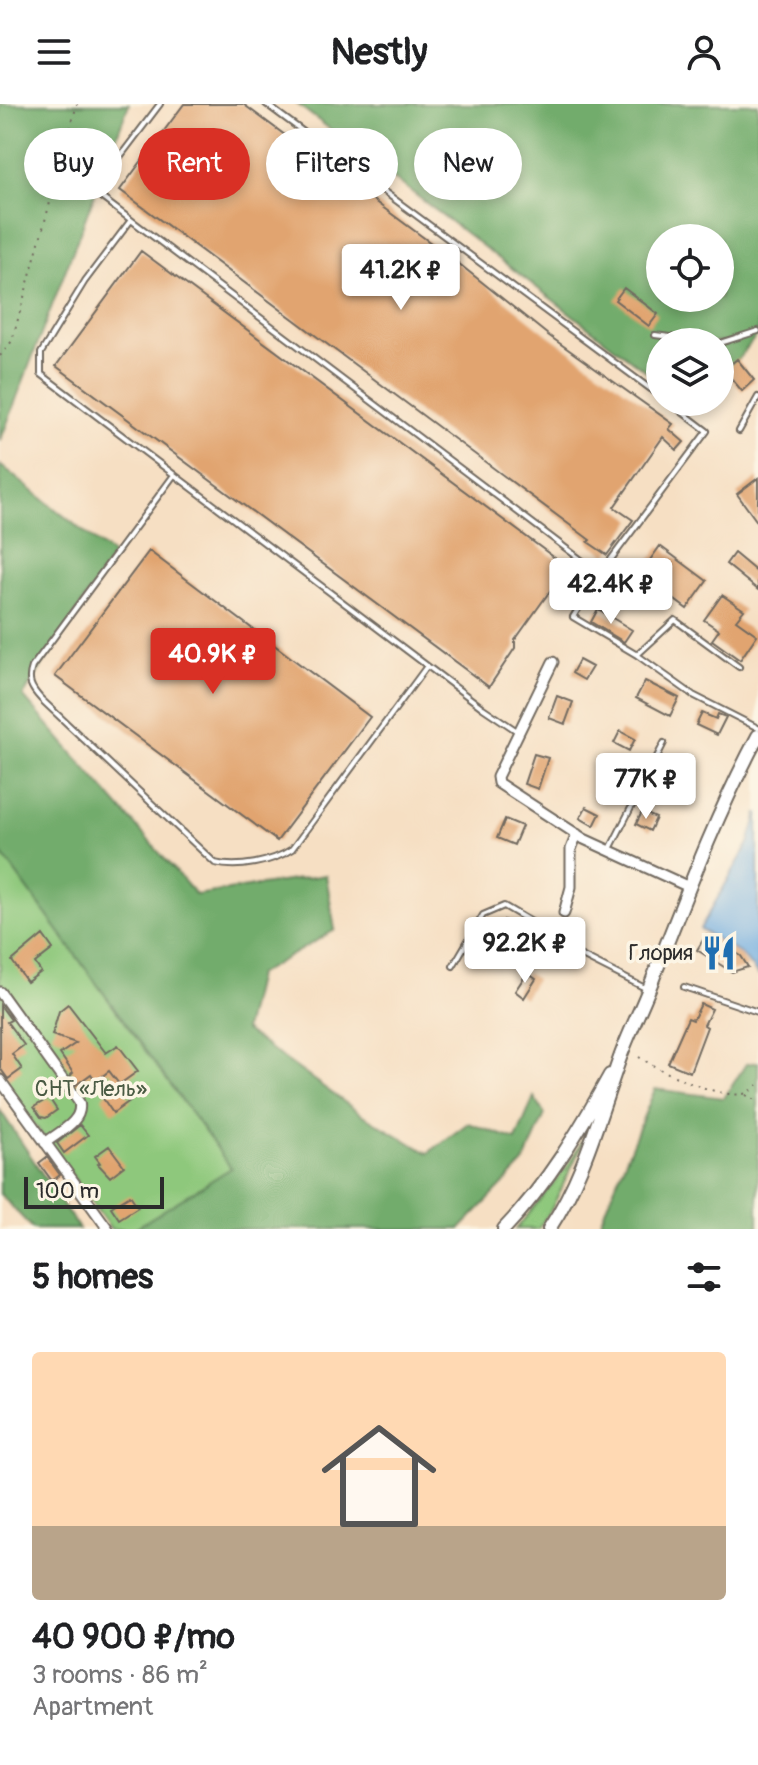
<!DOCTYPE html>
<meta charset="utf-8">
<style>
:root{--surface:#fff;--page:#f6f6f6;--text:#202124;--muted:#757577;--accent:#d93025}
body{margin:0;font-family:Pangolin,sans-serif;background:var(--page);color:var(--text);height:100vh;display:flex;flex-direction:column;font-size:30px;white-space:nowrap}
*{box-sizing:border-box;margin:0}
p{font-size:26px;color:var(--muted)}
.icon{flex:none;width:44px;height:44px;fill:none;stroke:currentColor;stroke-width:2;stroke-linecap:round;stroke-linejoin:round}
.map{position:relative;height:1125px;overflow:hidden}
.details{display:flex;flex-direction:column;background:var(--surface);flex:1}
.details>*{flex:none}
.top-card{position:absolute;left:24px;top:24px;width:710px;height:72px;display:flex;gap:16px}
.buttons{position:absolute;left:646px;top:120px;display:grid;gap:16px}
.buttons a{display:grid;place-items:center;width:88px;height:88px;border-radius:50%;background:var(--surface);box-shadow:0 4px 12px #0003;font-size:40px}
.scale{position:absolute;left:24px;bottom:20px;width:140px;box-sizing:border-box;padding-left:8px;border:4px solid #2b2b2b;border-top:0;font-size:22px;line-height:28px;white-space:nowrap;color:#2b2b2b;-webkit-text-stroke:6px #fcf5e5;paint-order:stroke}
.price{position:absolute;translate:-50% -68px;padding:0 18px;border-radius:8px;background:#fff;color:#222;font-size:26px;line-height:52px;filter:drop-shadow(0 2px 4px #0008)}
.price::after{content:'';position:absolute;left:50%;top:48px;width:24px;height:18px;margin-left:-12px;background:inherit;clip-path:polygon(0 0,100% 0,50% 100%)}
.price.selected{background:var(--accent);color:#fff}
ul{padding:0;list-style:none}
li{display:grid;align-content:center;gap:16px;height:424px;padding:0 32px}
li span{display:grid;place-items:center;height:248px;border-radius:8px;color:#555}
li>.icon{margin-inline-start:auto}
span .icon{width:144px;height:144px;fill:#fffc;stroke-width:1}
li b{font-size:34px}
h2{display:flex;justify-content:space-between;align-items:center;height:96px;padding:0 32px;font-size:34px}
.pill{padding:0 28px;border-radius:36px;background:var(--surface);box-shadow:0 4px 12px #0003;font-size:28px;line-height:72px}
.pill.selected{background:var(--accent);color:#fff}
header{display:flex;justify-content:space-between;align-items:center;height:104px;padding:0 32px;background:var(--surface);font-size:36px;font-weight:800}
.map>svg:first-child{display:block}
.green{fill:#8ec87c;stroke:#5c7a54;stroke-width:2}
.forest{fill:#72ac6c;stroke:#4e6c4c;stroke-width:2;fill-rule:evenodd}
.water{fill:#6eabe0;stroke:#4c6b86;stroke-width:2}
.building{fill:#e1a46f}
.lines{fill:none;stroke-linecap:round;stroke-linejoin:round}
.service-casing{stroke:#726a60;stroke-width:8}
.minor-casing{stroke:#726a60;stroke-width:13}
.secondary-casing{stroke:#726a60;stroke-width:16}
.path{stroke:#726a60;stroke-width:2;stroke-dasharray:2 6;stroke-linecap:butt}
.service{stroke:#fff;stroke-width:4}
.minor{stroke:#fff;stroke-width:9}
.secondary{stroke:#fff;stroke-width:12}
.labels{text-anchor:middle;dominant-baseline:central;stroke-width:7;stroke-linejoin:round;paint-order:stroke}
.poi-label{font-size:22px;fill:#2b2b2b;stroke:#fcf5e5;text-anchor:end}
.park-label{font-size:22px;fill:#495a43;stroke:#fcf5e5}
</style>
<header><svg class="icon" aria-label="menu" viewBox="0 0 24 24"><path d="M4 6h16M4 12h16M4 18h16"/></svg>Nestly<svg class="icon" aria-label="person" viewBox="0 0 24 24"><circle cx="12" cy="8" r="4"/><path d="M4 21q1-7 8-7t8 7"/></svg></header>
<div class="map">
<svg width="758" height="1125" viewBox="0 0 758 1125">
<rect width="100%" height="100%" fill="#fcf5e5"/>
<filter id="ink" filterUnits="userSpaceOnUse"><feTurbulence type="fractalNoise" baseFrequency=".0125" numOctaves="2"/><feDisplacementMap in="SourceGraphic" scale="16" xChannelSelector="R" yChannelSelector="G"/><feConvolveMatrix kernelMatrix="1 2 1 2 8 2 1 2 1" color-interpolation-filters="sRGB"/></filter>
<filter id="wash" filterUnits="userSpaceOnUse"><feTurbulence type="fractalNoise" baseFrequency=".006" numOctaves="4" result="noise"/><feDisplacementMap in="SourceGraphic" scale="32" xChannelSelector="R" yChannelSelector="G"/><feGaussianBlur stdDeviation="1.8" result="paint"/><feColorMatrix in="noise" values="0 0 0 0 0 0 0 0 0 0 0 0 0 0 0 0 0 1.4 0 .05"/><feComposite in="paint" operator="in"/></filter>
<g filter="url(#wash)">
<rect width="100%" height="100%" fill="#f6dfc3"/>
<path class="green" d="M0,747L232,1065L134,1125H111L0,973Z
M590,1024L552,1104L538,1125H516L566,1064Z"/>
<path class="forest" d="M0,0H129L0,338Z
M297,0H758V230L720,278V238H660V278ZM660,134H720V194H660Z
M0,361L113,451L23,592L196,791L326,771L335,826L257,871L244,926L361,1010L428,1049L468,1019L516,1036L534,993L545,1010L524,1059L460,1125H134L231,1064L0,747Z
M758,958V1125H597L655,985L724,994L746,960Z
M0,1006L79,1125H33L0,1090Z"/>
<path class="water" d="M758,709V871L742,851L700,825L749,739Z"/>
<g id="blocks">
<path class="building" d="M184,0H243L458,159L548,231L673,320L669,325L684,338L677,346L663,333L614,403L633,416L607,451L588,438L590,436L120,86Z
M141,147L567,463L515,536V544L489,583L56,262Z
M624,184L658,210L649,222L615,196Z
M737,255L754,276L742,287L724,266Z
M758,374V419L737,390Z
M660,442L707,477L687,505L640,470Z
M149,447L370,613L277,737L55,572Z
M734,449L758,469V486L726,460Z
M722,491L744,506L736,516L757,531L740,556L712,536L719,526L704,516Z
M598,505L632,526L624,538L591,518Z
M579,556L592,563L584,576L572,569Z
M645,577L679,594L670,612L636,594Z
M557,592L573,598L565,620L549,614Z
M702,609L716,615L718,610L726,613L717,631L696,621Z
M620,627L635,635L629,647L614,639Z
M534,650L548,654L538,685L524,680Z
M606,658L621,665L614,679L599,672Z
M586,703L600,710L594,722L580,714Z
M642,708L656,714L650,727L636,720Z
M505,715L522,722L514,741L497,734Z
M504,816L529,832L514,856L489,840Z
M43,831L53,845L35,859L41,868L27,878L12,857Z
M706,831L741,852L748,863L732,868L697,846Z
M527,869L536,875L524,894L515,887Z
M68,900L106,949L118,941L138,967L120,980L131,996L113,1009L102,993L119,980L109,967L96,977L91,970L76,981L70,972L73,969L60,950L76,939L52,931L59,907Z
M701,900L712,905L704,921L707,923L690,968L668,959L688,914L693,916Z
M0,901L11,916L7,918L24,941L12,950L22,965L8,975L0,964Z
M49,994L57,1006L46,1014L41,1013L34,1003Z
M80,1021L88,1031L64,1049L57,1039Z
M109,1042L124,1062L110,1073L98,1060L100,1059L95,1052Z
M47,1053L60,1071L52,1077L39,1059Z
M130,1091L138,1103L119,1115L111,1103Z"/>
</g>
</g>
<g filter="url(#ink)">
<use href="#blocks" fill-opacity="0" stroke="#726a60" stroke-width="2"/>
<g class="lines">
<g class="service-casing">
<path id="service" d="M160,0L103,75L98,91L600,470
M266,0L660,292
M131,116L85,177L41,249V270L483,604L517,627
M655,231L706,238
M720,239L758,227
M669,298L707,327L600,470L573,513L637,551L693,591L758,624
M739,327L758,293
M174,371L32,563C27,577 31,584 41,595L215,759C237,765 273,758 292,745L427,562
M637,551L675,516L739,563
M609,747L664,639
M453,862L483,811L504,802L540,823L564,843L645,884
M684,883L758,908"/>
</g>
<g class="minor-casing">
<path id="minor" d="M553,558L497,673L498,679L584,735L689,783
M564,809L571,783V745L577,730
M0,888L79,998C84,1017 59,1028 45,1039
M0,976L108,1125"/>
</g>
<g class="secondary-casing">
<path id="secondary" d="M504,1125C548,1079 579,1027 610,971
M549,1125C585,1070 599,1012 621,951C631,924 644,899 654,872C686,791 717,709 758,632"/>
</g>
<path class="path" d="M0,252L12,237L77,0
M639,953C660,967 717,994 742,990C748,990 753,985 758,981
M746,991L758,997"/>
<use href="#service" class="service"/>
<use href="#minor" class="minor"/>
<use href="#secondary" class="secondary"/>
</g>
</g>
<defs>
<g id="restaurant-bare" transform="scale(2.76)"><path d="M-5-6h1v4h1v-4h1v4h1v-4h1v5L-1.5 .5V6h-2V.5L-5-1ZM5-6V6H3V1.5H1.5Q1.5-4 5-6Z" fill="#1f6fb2" stroke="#fcf5e5" stroke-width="2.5" paint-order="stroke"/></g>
</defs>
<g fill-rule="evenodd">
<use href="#restaurant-bare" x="719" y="849"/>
</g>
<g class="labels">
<g class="poi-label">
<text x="693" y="849">Глория</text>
</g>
<g class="park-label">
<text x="91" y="985">СНТ «Лель»</text>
</g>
</g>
</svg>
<div class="buttons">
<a><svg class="icon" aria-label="locate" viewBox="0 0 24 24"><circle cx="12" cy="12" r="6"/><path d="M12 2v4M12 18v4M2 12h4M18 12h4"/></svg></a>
<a><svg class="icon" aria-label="layers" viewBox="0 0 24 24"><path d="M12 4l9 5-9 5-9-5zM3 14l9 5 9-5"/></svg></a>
</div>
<div class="scale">100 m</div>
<b class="price" style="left:401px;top:208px">41.2K ₽</b>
<b class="price" style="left:611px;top:522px">42.4K ₽</b>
<b class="price selected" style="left:213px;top:592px">40.9K ₽</b>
<b class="price" style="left:646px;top:717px">77K ₽</b>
<b class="price" style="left:525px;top:881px">92.2K ₽</b>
<div class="top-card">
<a class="pill">Buy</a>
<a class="pill selected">Rent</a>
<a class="pill">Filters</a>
<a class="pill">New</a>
</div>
</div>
<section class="details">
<h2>5 homes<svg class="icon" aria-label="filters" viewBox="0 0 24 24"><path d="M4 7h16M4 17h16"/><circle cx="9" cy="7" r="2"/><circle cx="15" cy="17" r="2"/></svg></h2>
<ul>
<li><span style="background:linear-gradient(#ffd9b3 70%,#b9a48a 0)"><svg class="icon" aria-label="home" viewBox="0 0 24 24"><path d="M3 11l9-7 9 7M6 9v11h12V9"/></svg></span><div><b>40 900 ₽/mo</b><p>3 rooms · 86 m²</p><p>Apartment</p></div></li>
</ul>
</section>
